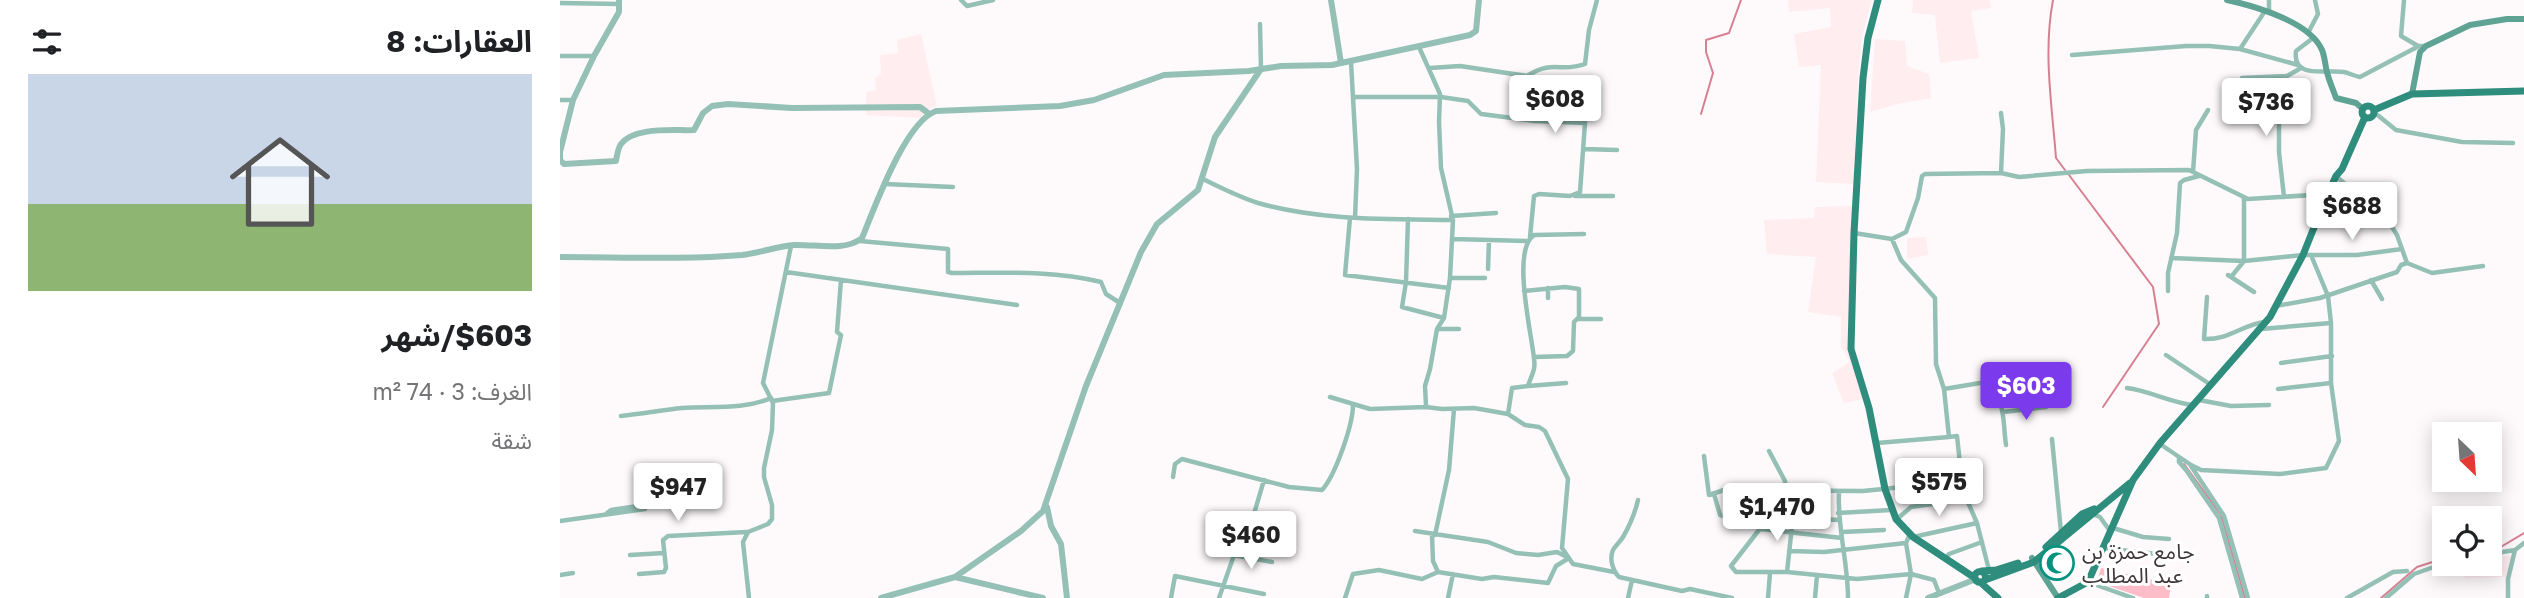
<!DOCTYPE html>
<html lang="ar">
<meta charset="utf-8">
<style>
:root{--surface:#fff;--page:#f2f2f2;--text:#202124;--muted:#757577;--line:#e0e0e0;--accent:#7c3aed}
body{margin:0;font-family:"Golos Text","Noto Sans Arabic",sans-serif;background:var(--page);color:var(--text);direction:rtl;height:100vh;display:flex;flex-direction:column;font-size:26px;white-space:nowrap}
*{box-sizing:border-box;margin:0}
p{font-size:23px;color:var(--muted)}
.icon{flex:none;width:38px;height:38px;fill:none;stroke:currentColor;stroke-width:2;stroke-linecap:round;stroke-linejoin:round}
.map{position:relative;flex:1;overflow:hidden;direction:ltr}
.sheet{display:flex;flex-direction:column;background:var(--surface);width:560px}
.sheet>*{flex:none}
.needle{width:46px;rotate:155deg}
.controls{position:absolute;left:1872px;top:422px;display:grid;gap:14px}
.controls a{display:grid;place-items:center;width:70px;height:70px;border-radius:0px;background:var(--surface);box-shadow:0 4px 18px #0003;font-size:35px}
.price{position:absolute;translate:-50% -60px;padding:0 16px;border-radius:7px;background:#fff;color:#222;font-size:23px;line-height:46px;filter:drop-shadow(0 2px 4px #0008)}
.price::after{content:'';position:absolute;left:50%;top:42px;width:21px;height:16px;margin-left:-10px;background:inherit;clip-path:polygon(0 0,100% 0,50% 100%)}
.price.selected{background:var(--accent);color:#fff}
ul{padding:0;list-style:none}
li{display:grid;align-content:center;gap:14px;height:371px;padding:0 28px}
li+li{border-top:2px solid var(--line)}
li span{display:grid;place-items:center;height:217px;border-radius:0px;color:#555}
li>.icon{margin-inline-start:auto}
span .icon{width:126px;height:126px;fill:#fffc;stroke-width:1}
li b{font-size:30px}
h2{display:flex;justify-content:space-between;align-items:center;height:84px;padding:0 28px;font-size:30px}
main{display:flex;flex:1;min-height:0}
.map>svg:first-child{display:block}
.built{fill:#ffedf0}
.green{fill:#fcbcc8}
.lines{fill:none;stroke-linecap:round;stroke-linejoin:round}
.stream{stroke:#d68092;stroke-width:2}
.minor{stroke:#95c0b6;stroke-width:4.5}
.tertiary{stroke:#95c0b6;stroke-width:6}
.secondary{stroke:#5fa394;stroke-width:6}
.primary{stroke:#2e8d7c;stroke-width:7}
.labels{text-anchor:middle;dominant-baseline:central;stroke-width:6;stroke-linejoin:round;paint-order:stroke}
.poi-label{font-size:21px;fill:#3e3638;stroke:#fff;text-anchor:start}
</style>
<main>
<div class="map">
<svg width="1964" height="598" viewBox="0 0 1964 598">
<rect width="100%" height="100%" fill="#fefafb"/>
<path class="built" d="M1228,0H1312L1302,37L1298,78L1294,184L1256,182L1261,65L1239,67L1234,34L1271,27L1270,8L1229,12Z
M1353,0H1430L1431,8L1411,11L1419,58L1380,63L1375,15L1352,13Z
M361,34L377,106L366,110L360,118L306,115V92L316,90L315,78L321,74L320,55L338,53L337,40Z
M1315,39L1345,41L1347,66L1369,74L1371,98L1337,104L1310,112Z
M1293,206L1288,344L1303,399L1284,403L1272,373L1290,362L1281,347V317L1248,312L1256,257L1207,254L1204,220L1254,218L1255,207Z
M1366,237L1368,255L1347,259V238Z
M1948,555L1951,558L1946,577L1905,578L1903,564H1930V559Z"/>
<path class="green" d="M1541,568L1611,584L1609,598H1584L1537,582Z"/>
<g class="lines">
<path class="stream" d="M1493,0C1483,53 1492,105 1496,158L1505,170
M1141,114L1153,73L1146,52V40L1169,33L1181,0
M1509,175L1593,287L1599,324L1543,407
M1624,464L1661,515L1685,598
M1930,547L1939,548L1964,533
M1821,598L1857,567L1885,558"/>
<path class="minor" d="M401,0L407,6L433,0
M1709,0V13
M1844,0L1841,36L1858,46
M0,3L59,4
M700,24L701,69
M1748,33L1758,14L1755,0
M1753,38L1736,51C1732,80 1767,69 1784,72C1789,73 1794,76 1800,77L1859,46H1865
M859,47L880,94L879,122L881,168L893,220L890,278L884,318L877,329L870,369L865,386L866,406
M1680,49L1705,11
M1512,55L1626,46H1649L1680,49L1738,65
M0,56H34
M791,62L797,169L795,218
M870,68L900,66L967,76L975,121L1025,123L1020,192L1010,196L979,194L974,196L970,237
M967,76C994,59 1000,73 1025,64L1029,30L1037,0
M1719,77V152L1724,197
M1682,78L1727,76L1741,68
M968,81L1016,83L1017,94L1025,95V123
M794,97H881L908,101L921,114L975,121
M0,100H13
M1441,113L1443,129L1441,173
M1815,113L1836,130L1902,142L1953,143
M1024,149L1057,150
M1633,172L1636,130L1648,110
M1776,176L1830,224L1837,235L1847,263
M643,179C661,188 679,197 698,203C761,221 828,219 893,220
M325,184L393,187
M1015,196H1053
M891,216L936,213
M790,218L785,275L889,288
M848,219L846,282L842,307L884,318
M1294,233L1332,239L1346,232L1358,198L1362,176L1365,174L1441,173L1459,177L1527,171L1629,170L1688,199L1768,194
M893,239L968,241
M300,241L388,249V272L392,273C441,273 492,270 541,282L546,294L560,303
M1611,258L1684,261L1743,255H1797L1842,249
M928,269L929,240
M226,272L457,305
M1668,275L1694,292
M1671,277L1684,261V197
M890,278H925
M1811,280L1822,299
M964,291L1005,287L1019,289V317L1014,322L1013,351L1007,356L974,357
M1608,291V273L1617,233L1620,183L1624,180L1639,176
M1647,297L1644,339C1669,340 1682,325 1704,322
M988,298V288
M1716,306L1760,298L1837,272L1841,265L1847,263L1872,273L1923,266
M1017,319H1041
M877,329H899
M1701,329L1771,323
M1606,355L1651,385
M1721,363L1772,356
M1425,382C1447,404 1442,416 1446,445
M968,386L1006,383
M1567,388C1591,391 1611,403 1634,405
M1384,389L1450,378
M1718,389L1771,383
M770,397L810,409L866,407L882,409L914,408L948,414L965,425L979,427L985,431L1008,479L1002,548L1013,564L1054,572
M1639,400L1671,406L1709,405
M212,401L269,393L281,335L277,332L281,280
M1443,412L1486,407
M948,414L952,388L968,386C971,376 976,370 974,359C972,335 951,250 974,235L1024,234
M61,416C82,414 102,410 122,408C152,406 184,410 211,398
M1389,437L1397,436L1403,491L1417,523L1429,570
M1492,439L1501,532
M1317,443L1389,437L1384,389L1376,364L1375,298L1341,260L1332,239
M1600,444L1631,465L1641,470L1720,474L1766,468L1779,441L1771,383V323L1768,296L1751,255
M1209,451L1225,481L1228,517
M1144,456L1149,495L1164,490L1303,491L1402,481
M1619,457V462L1626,470L1659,518L1682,598
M1631,466L1664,516L1688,598
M613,477L615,464L622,459L729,487L762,490C775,476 793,425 793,405
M1279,492C1277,527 1288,562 1288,598
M1154,494L1160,515L1165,517L1202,515L1209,517
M1078,500C1075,513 1070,525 1063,537C1060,542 1055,546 1053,550C1049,559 1053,571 1059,577L1122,591L1130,589L1172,598
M47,513L51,510L91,504
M1278,513L1331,510
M1532,514L1540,517L1550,531
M1337,519L1351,507L1407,499
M1279,520L1209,517L1171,566L1176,572H1227L1297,579L1351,574L1374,580L1379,593
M0,521L85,509
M1553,528L1583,537L1609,539
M1201,529L1282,538
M1282,532L1324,530
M872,535L873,561L878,572
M875,535L889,470L894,409
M1353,537L1417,523
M1543,548L1597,554
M1229,551L1264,552L1346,543
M1930,554L1955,550L1964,543
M70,555L104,553
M674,555L712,562
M1385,559L1389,554L1422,542
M1227,572L1233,517
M79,574L104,572L106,568L103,540L108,536L187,532
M0,575L13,573
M1528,582L1573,598
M189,598L183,542L188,532L208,524L212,519V505L204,477V468L212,430L213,403L203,383L231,246
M611,598L615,576L704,594
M659,598L674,555L681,538L691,524L704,480
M785,598L793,574L819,570L862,579L878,572L922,579L934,577L988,583L996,566L1009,558L997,552L978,555L956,553L928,542L855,531
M888,598L893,574
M1068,598L1072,580
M1208,598L1210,573
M1255,598L1257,575
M1346,598L1351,574L1346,543L1350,534
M1647,598V596
M1787,598L1833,572L1847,571
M1826,598L1854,574L1885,563
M1948,598V579L1955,550"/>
<path class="tertiary" d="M59,0V12L34,56L13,100L0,152V160L4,164L56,161C57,155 58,148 61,144C75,126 114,131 134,130L143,113L152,106L168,104L232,108L360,107L368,113
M771,0L781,63
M0,257C60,257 122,260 182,255C199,253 219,246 234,245C255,244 285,252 302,238C315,207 345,122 376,111L500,106L534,100L604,75L689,71L721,66L772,65L910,35L916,31L919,0
M487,507L491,526L501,544L507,598
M395,577L483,598
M321,598L395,577L461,531L483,511L526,386L581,252L597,224L638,190L655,137L701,69
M1368,598L1416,579"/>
<path class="secondary" d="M1667,0C1695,6 1750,22 1762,50C1765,57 1765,65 1767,72C1769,81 1773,89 1776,98L1796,103L1803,109
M1852,94L1860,52L1866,46L1910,25L1947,19H1964
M1472,558L1498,598"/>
<path class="primary" d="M1318,0L1308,38L1303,78L1294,233L1291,349L1309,408L1325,489L1336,519L1353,537L1415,578
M1802 112a6 6 0 1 1 12 0a6 6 0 1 1-12 0Z
M1814,110L1852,94L1964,91
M1486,547L1522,514L1534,509
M1422,571L1436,570L1458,563
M1414.5 577a5.5 5.5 0 1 1 11 0a5.5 5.5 0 1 1-11 0Z
M1425,580L1474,562L1570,483
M1420,582L1438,598
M1498,598L1528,582L1573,480L1600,443L1710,317L1743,255L1763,205L1776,176L1782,169L1805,117"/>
</g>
<defs>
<g id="mosque-ring" transform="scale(1.75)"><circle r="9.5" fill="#fff" stroke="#05937f" stroke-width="1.5"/><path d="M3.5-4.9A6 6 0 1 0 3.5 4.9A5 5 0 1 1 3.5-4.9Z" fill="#05937f"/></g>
</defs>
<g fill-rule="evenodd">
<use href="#mosque-ring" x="1497" y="563"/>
</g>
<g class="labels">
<g class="poi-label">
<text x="1522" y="551">جامع حمزة بن<tspan x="1522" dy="24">عبد المطلب</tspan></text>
</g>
</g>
</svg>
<div class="controls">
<a><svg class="needle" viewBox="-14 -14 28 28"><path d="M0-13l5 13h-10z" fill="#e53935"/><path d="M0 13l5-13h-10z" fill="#757577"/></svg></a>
<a><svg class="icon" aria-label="locate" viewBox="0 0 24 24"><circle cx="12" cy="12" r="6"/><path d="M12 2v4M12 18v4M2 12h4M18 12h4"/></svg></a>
</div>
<b class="price" style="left:995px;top:135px">$608</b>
<b class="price" style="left:1706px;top:138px">$736</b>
<b class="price" style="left:1792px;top:242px">$688</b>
<b class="price selected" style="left:1466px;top:422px">$603</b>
<b class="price" style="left:1379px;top:518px">$575</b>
<b class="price" style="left:118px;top:523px">$947</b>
<b class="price" style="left:1217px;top:543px">$1,470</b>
<b class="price" style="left:691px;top:571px">$460</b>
</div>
<section class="sheet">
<h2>العقارات: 8<svg class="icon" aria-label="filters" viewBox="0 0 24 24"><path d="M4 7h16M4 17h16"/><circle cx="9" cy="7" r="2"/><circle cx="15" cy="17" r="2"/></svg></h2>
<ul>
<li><span style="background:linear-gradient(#c9d6e8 60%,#8fb573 0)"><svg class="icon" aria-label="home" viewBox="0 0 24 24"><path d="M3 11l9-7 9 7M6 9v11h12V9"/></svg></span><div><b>$603/شهر</b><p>الغرف: 3 · 74 m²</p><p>شقة</p></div></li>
</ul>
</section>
</main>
